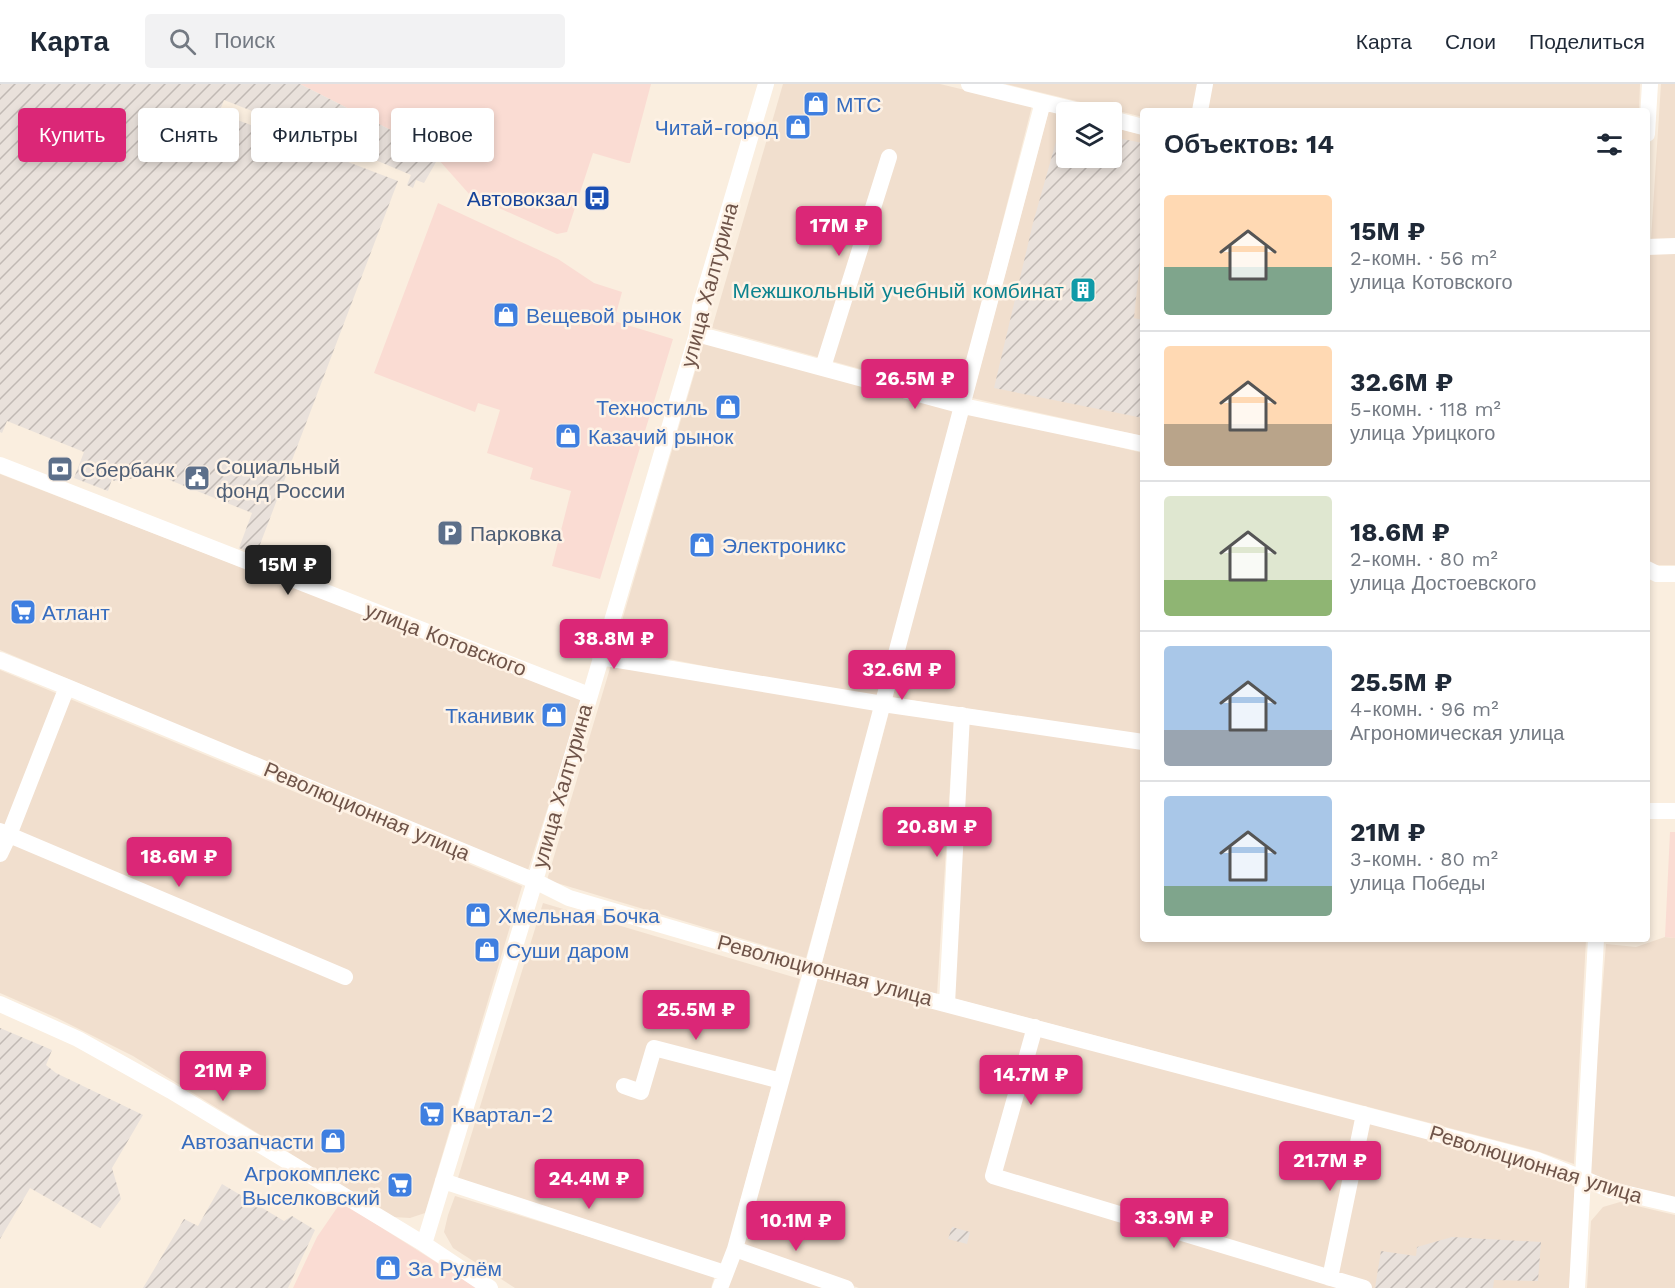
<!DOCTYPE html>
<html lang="ru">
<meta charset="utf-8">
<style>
:root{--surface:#fff;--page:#f2f2f3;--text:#1f2937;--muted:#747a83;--line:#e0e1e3;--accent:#db2777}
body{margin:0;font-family:"Work Sans",sans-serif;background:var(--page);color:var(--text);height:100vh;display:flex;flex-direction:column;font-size:22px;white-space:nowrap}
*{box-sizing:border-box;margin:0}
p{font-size:20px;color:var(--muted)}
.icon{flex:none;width:33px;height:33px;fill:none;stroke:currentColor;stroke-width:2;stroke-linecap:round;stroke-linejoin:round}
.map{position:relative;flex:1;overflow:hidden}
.side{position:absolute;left:1140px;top:24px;width:510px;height:834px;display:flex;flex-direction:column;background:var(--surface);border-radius:6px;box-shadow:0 3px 9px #0003}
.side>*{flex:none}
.top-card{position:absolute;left:18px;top:24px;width:570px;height:54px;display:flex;gap:12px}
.tools{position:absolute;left:1056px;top:18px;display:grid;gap:12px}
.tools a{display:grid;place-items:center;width:66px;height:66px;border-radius:6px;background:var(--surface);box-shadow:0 3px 9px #0003;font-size:30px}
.price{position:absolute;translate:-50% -51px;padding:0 14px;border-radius:6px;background:var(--accent);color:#fff;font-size:20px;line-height:39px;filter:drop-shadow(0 2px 3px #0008)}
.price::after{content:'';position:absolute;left:50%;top:36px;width:18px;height:14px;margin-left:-9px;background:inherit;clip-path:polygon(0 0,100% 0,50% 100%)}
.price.current{background:#222;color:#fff}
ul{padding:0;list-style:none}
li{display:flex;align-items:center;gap:18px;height:150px;padding:0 24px}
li+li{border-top:2px solid var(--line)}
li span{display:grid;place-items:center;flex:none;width:168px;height:120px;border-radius:6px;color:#555}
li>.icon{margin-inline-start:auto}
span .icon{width:72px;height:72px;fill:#fffc;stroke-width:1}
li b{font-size:26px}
h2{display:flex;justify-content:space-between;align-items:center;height:72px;padding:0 24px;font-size:26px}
.tag{padding:0 21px;border-radius:6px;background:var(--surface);box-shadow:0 3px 9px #0003;font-size:21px;line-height:54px}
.tag.current{background:var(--accent);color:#fff}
header{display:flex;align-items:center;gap:36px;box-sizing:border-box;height:84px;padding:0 30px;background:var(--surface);border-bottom:2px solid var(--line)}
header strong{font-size:28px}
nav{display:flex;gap:33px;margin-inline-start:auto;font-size:21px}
.search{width:420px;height:54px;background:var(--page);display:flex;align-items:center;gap:15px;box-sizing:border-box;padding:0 21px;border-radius:6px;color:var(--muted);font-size:22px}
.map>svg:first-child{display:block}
.residential{fill:#f1dfce}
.commercial{fill:#fadcd3}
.industrial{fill:url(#industrial-furrows)}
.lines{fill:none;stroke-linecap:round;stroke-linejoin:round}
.minor{stroke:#fff;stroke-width:16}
.labels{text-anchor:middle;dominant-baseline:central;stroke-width:5;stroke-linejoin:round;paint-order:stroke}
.shop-label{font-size:21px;fill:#366cbe;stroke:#fef2e5;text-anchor:start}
.transit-label{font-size:21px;fill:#164399;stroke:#fef2e5;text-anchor:end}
.street-label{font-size:21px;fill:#6f5449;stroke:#fef2e5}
.culture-label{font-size:21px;fill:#0d838f;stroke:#fef2e5;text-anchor:end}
.service-label{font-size:21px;fill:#4e5e75;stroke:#fef2e5;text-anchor:start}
</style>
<header>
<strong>Карта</strong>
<div class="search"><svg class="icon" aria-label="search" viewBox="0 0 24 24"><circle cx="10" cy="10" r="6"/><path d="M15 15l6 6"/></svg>Поиск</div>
<nav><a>Карта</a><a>Слои</a><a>Поделиться</a></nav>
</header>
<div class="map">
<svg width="1675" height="1204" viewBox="0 0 1675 1204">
<defs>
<pattern id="industrial-furrows" width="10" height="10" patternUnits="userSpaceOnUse" patternTransform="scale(1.5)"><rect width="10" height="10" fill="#e9e1db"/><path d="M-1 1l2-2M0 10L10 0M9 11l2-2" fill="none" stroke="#c1b9b4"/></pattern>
</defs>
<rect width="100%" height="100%" fill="#faeedf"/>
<path class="residential" d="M783,0H940L1032,22L958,312L712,244Z
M1006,0H1200L1195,27H1143V33Z
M1211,0H1640L1639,27H1207Z
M1661,0H1675V156L1651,155Z
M1049,26L1066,31V74H1112V43L1143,51V352L972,314Z
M1649,170H1675V481H1652L1647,478V198Z
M704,257L955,325L880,613L744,590L614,564Z
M969,327L1143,369V651L890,613Z
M0,390L582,615L528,786L210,655L0,566Z
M611,581L875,626L806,874L547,796Z
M0,586L522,802L425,1129L410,1134L393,1133L133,972L57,934L0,909Z
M889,628L954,637L937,910L822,879Z
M967,637L1143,664V855H1586L1574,1080L1537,1067L952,914Z
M543,819L800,895L723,1182L457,1097Z
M1665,853L1675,854V1115L1611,1100L1588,1087L1606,860L1636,863Z
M816,893L1535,1083L1575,1101L1571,1204H859L741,1162Z
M455,1112L715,1191L711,1204H515L453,1164L444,1148L448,1131Z
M1620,1118L1675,1131V1204H1587L1591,1137L1603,1123Z
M738,1174L824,1204H727Z"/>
<path class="commercial" d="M300,0H651L630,79H627L593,69L567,148L557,150L470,111L438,75L440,71Z
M438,119L558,175L594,199L622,208L614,237L673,255L600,495L552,482L571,407L530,395L533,384L487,369L500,326L478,319L475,328L374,289Z
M1670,748H1675V854L1665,853Z
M341,1118L477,1204H293L317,1153Z"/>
<path class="industrial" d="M0,0H300L440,71L424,99L416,96L413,104L407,101L411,91L366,72L224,16L219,29L398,97L256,471L239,464L252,429L157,391L114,397L112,395L108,407L74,394L84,368L7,337L2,349L0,348Z
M1059,47L1066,48V74H1112V53L1143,59V147L1134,234L1143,236V334L994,304L1033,139Z
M0,944L52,966L46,981L56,989L143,1031L112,1084L121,1115L100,1144L30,1104L0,1155Z
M222,1100L284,1137L292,1132L315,1146L288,1204H143L184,1135L198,1142Z
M952,1143L970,1148L967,1160L948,1155Z
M1452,1153L1541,1158L1538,1197L1494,1196L1493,1204H1375L1381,1167L1416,1172L1417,1163Z"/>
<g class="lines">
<path class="minor" d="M969,0L1084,28
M1200,27L1205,0
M1112,35L1143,43
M1647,50L1650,0
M1647,163L1675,162
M697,250L963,322L1143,360
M823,283L889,73
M0,381L589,611
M1647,485L1657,490H1675
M600,573L883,620L1143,658
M0,576L67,603L535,797L569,814L812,885L1537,1076L1611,1106L1675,1121
M1647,727H1675
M0,747L345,893
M0,770L9,751L67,603
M0,920L78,955L171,1007L424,1160L490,1204
M947,920L962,631
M1035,943L993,1092L1364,1204
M624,1002L641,1008L654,964L781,997
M443,1097L725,1189
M424,1160L535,797L697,250L700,223L766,0
M735,1165L846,1204
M1330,1194L1364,1030
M720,1204L735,1165L812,885L1043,18
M1577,1204L1596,855"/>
</g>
<defs>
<g id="shop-square" transform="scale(1.35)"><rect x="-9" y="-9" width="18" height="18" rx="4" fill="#3f7fe0" stroke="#fef2e5"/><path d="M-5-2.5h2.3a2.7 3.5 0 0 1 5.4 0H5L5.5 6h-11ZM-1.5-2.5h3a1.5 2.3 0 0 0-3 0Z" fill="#fff"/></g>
<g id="bus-square" transform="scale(1.35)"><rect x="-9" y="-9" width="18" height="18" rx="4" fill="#1a4fb4" stroke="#fef2e5"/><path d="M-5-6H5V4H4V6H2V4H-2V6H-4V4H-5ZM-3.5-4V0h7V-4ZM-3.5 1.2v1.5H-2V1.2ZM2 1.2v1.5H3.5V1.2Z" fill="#fff"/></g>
<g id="building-square" transform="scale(1.35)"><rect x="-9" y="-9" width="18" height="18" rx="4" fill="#0f9aa8" stroke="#fef2e5"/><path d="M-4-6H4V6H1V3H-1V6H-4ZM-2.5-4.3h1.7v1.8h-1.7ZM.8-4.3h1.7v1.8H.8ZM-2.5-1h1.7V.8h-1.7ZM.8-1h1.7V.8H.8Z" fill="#fff"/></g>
<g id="bank-square" transform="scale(1.35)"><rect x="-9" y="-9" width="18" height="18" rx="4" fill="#5c6f8a" stroke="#fef2e5"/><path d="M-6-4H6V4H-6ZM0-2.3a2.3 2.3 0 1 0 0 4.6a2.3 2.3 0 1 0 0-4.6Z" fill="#fff"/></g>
<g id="civic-square" transform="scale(1.35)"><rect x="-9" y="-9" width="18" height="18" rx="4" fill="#5c6f8a" stroke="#fef2e5"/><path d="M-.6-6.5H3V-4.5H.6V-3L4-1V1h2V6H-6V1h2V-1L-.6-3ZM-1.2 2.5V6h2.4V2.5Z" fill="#fff"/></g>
<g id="parking-square" transform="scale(1.35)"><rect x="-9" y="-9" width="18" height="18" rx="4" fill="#5c6f8a" stroke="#fef2e5"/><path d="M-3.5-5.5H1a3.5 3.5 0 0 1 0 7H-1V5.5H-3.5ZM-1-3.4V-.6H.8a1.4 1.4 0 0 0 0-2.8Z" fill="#fff"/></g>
<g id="supermarket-square" transform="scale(1.35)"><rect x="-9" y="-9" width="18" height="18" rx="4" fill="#3f7fe0" stroke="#fef2e5"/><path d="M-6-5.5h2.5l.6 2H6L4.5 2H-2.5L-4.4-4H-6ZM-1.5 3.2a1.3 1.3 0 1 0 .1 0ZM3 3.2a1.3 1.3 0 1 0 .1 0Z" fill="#fff"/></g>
</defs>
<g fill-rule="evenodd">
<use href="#shop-square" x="816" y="20"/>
<use href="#shop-square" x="798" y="43"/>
<use href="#bus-square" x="597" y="114"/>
<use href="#building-square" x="1083" y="206"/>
<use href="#shop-square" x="506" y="231"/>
<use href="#shop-square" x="728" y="323"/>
<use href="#shop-square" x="568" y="352"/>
<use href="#bank-square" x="60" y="385"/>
<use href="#civic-square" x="197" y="394"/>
<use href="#parking-square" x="450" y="449"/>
<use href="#shop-square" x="702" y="461"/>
<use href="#supermarket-square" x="23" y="528"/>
<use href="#shop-square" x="554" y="631"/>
<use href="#shop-square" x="478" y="831"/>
<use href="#shop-square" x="487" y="866"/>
<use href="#supermarket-square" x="432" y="1030"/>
<use href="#shop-square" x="333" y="1057"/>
<use href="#supermarket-square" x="400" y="1101"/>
<use href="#shop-square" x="388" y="1184"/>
</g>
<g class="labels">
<g class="shop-label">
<text x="836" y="20">МТС</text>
<text x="778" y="43" text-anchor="end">Читай-город</text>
<text x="526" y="231">Вещевой рынок</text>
<text x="708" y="323" text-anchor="end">Техностиль</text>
<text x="588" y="352">Казачий рынок</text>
<text x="722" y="461">Электроникс</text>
<text x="42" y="528">Атлант</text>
<text x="534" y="631" text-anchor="end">Тканивик</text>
<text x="498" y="831">Хмельная Бочка</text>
<text x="506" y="866">Суши даром</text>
<text x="452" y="1030">Квартал-2</text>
<text x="314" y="1057" text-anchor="end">Автозапчасти</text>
<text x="380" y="1089" text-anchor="end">Агрокомплекс<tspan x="380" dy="24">Выселковский</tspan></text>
<text x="408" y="1184">За Рулём</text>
</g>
<g class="transit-label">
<text x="578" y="114">Автовокзал</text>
</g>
<g class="street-label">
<text transform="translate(709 201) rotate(-75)">улица Халтурина</text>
<text transform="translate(446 555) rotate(21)">улица Котовского</text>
<text transform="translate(562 702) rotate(-74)">улица Халтурина</text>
<text transform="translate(367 727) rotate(23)">Революционная улица</text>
<text transform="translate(825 886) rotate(15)">Революционная улица</text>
<text transform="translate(1536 1080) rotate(17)">Революционная улица</text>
</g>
<g class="culture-label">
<text x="1064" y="206">Межшкольный учебный комбинат</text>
</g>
<g class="service-label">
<text x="216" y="382">Социальный<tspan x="216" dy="24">фонд России</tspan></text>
<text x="80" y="385">Сбербанк</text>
<text x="470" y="449">Парковка</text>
</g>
</g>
</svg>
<div class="tools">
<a><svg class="icon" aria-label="layers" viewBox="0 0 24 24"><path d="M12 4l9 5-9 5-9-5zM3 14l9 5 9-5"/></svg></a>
</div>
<b class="price" style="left:839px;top:173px">17M ₽</b>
<b class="price" style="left:915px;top:326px">26.5M ₽</b>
<b class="price current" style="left:288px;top:512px">15M ₽</b>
<b class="price" style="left:614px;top:586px">38.8M ₽</b>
<b class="price" style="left:902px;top:617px">32.6M ₽</b>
<b class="price" style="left:937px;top:774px">20.8M ₽</b>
<b class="price" style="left:179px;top:804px">18.6M ₽</b>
<b class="price" style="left:696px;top:957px">25.5M ₽</b>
<b class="price" style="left:223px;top:1018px">21M ₽</b>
<b class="price" style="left:1031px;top:1022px">14.7M ₽</b>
<b class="price" style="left:1330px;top:1108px">21.7M ₽</b>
<b class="price" style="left:589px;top:1126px">24.4M ₽</b>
<b class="price" style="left:1174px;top:1165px">33.9M ₽</b>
<b class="price" style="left:796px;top:1168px">10.1M ₽</b>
<div class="top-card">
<a class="tag current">Купить</a>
<a class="tag">Снять</a>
<a class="tag">Фильтры</a>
<a class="tag">Новое</a>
</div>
<section class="side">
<h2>Объектов: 14<svg class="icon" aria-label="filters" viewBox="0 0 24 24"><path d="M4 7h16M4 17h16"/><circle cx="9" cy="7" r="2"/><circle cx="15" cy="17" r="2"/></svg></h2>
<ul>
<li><span style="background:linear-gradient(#ffd9b3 60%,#7fa58c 0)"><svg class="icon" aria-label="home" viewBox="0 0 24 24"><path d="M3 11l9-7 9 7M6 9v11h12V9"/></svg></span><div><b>15M ₽</b><p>2-комн. · 56 m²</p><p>улица Котовского</p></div></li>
<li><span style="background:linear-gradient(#ffd9b3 65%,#b9a48a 0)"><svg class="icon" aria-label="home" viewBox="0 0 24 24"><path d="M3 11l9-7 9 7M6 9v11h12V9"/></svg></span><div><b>32.6M ₽</b><p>5-комн. · 118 m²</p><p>улица Урицкого</p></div></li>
<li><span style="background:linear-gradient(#dfe7d0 70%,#8fb573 0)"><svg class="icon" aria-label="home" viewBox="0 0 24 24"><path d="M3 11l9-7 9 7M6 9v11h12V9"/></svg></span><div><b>18.6M ₽</b><p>2-комн. · 80 m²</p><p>улица Достоевского</p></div></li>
<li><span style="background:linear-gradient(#a9c7e8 70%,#9aa5b1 0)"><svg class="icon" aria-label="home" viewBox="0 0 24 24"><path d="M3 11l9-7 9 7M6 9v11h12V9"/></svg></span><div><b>25.5M ₽</b><p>4-комн. · 96 m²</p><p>Агрономическая улица</p></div></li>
<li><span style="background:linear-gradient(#a9c7e8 75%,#7fa58c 0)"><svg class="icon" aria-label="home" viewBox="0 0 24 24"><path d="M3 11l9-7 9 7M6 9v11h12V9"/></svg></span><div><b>21M ₽</b><p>3-комн. · 80 m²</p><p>улица Победы</p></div></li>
</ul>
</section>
</div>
